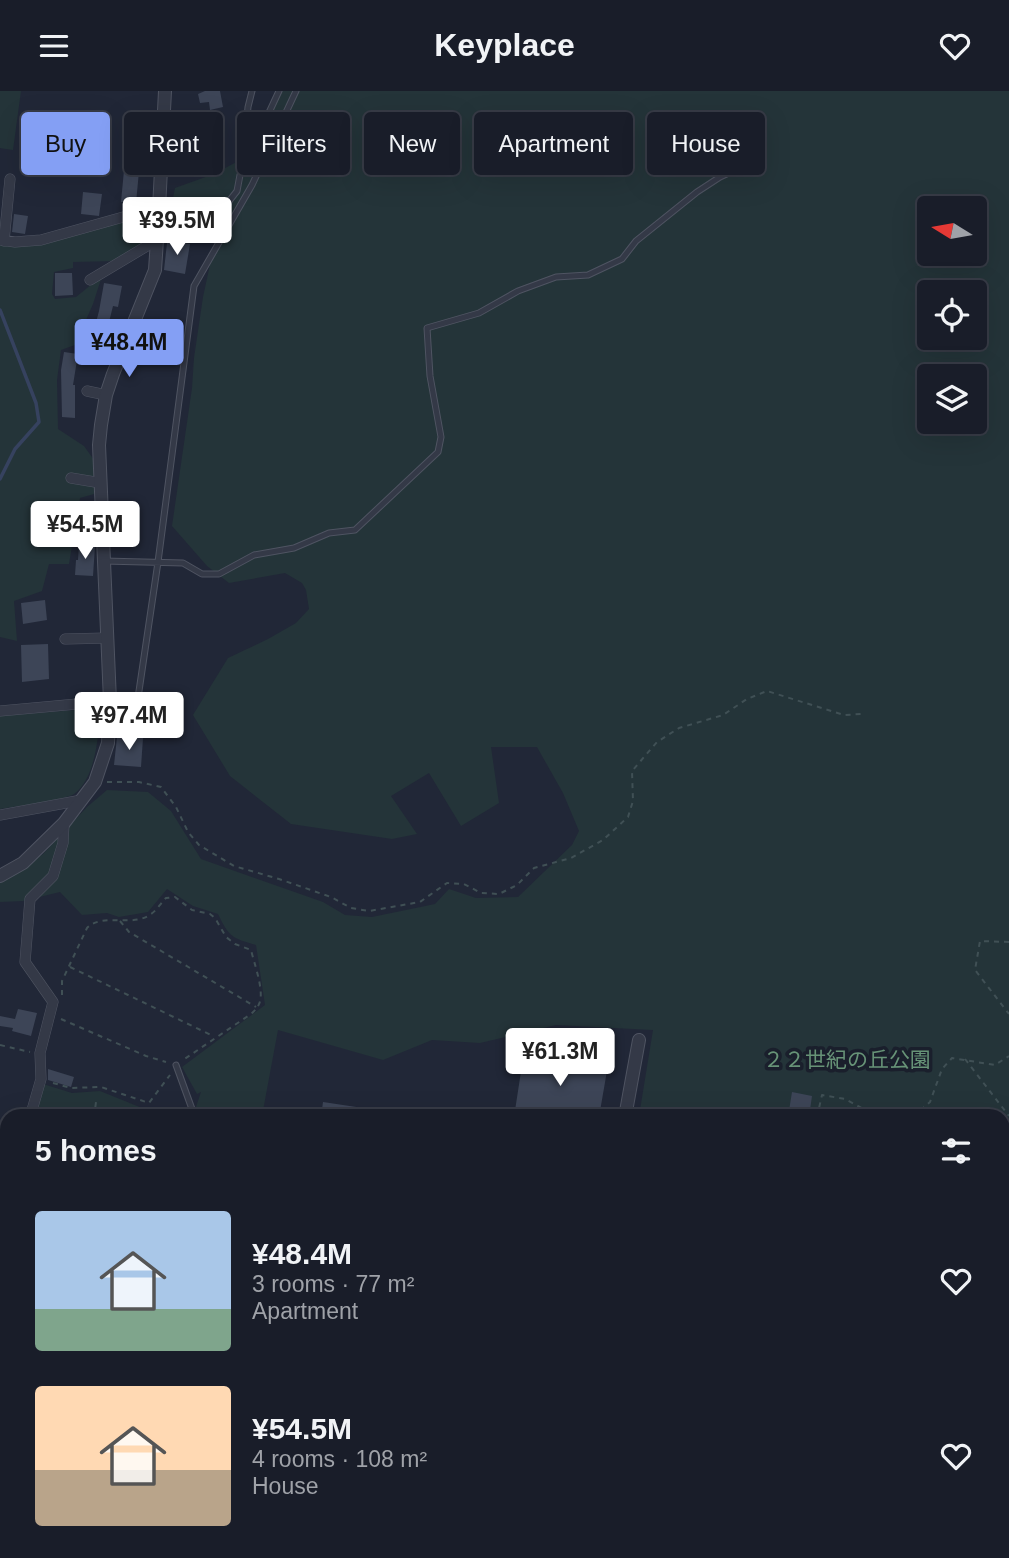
<!DOCTYPE html>
<meta charset="utf-8">
<style>
:root{--surface:#191d29;--page:#222631;--text:#f1f3f6;--muted:#9fa2a8;--line:#373b46;--accent:#849ff4}
body{margin:0;font-family:Arial,"Noto Sans JP",sans-serif;background:var(--page);color:var(--text);height:100vh;display:flex;flex-direction:column;font-size:26px;white-space:nowrap}
*{box-sizing:border-box;margin:0}
p{font-size:23px;color:var(--muted)}
.icon{flex:none;width:38px;height:38px;fill:none;stroke:currentColor;stroke-width:2;stroke-linecap:round;stroke-linejoin:round}
.map{position:relative;flex:1;overflow:hidden}
.side{position:absolute;left:0px;top:1018px;width:1010px;height:450px;display:flex;flex-direction:column;background:var(--surface);border-radius:21px 21px 0 0;box-shadow:0 7px 28px #0002,0 0 0 2px var(--line)}
.side>*{flex:none}
.guide{position:absolute;left:21px;top:21px;width:968px;height:63px;display:flex;gap:14px}
.needle{width:46px;rotate:281deg}
.tools{position:absolute;left:917px;top:105px;display:grid;gap:14px}
.tools a{display:grid;place-items:center;width:70px;height:70px;border-radius:7px;background:var(--surface);box-shadow:0 7px 28px #0002,0 0 0 2px var(--line);font-size:35px}
.price{position:absolute;translate:-50% -60px;padding:0 16px;border-radius:7px;background:#fff;color:#222;font-size:23px;line-height:46px;filter:drop-shadow(0 2px 4px #0008)}
.price::after{content:'';position:absolute;left:50%;top:42px;width:21px;height:16px;margin-left:-10px;background:inherit;clip-path:polygon(0 0,100% 0,50% 100%)}
.price.current{background:var(--accent);color:#111}
ul{padding:0;list-style:none}
li{display:flex;align-items:center;gap:21px;height:175px;padding:0 35px}
li span{display:grid;place-items:center;flex:none;width:196px;height:140px;border-radius:7px;color:#555}
li>.icon{margin-inline-start:auto}
span .icon{width:84px;height:84px;fill:#fffc;stroke-width:1}
li b{font-size:30px}
h2{display:flex;justify-content:space-between;align-items:center;height:84px;padding:0 35px;font-size:30px}
.tag{padding:0 24px;border-radius:7px;background:var(--surface);box-shadow:0 7px 28px #0002,0 0 0 2px var(--line);font-size:24px;line-height:63px}
.tag.current{background:var(--accent);color:#111}
header{display:flex;justify-content:space-between;align-items:center;height:91px;padding:0 35px;background:var(--surface);font-size:32px;font-weight:600}
.map>svg:first-child{display:block}
.green{fill:#243439;fill-rule:evenodd}
.lines{fill:none;stroke-linecap:round;stroke-linejoin:round}
.stream{stroke:#36425f;stroke-width:3.5}
.building{fill:#3d4557}
.service-casing{stroke:#4f5462;stroke-width:7}
.minor-casing{stroke:#4f5462;stroke-width:11}
.tertiary-casing{stroke:#4f5462;stroke-width:14}
.path{stroke:#405055;stroke-width:2;stroke-dasharray:5 5;stroke-linecap:butt}
.service{stroke:#343947;stroke-width:5}
.minor{stroke:#343947;stroke-width:10}
.tertiary{stroke:#343947;stroke-width:12}
.labels{text-anchor:middle;dominant-baseline:central;stroke-width:7;stroke-linejoin:round;paint-order:stroke}
.park-label{font-size:21px;fill:#679377;stroke:#1a1f2c}
</style>
<header><svg class="icon" aria-label="menu" viewBox="0 0 24 24"><path d="M4 6h16M4 12h16M4 18h16"/></svg>Keyplace<svg class="icon" aria-label="heart" viewBox="0 0 24 24"><path d="M12 20l-8-8c-3-5 5-10 8-4 3-6 11-1 8 4z"/></svg></header>
<div class="map">
<svg width="1009" height="1467" viewBox="0 0 1009 1467">
<rect width="100%" height="100%" fill="#212737"/>
<path class="green" d="M0,0H21L13,59L0,57Z
M282,0H1009V1467H565L566,1461H1003V1026L639,1025L653,939L556,934L480,952L432,949L383,969L278,939L262,1025H193L201,1001L197,1003L182,976L265,914L256,854C232,847 229,846 218,823L193,815L167,798L148,821L119,826L107,822L82,824L60,801L23,810L0,811V792L43,763L87,716L107,699L148,701L171,720L201,768L323,811L345,824L372,826L435,813L449,798L476,807L518,806L572,754L579,740L563,702L537,656H491L499,712L461,735L429,682L391,705L417,743L392,748L291,733L230,685L193,624L228,567L268,548L296,532L309,518L306,499L302,492L285,482L229,492L207,475L172,435L192,297L194,267L203,206L224,109L166,142L175,97L214,83L244,67ZM929,117H975V163H929ZM929,201H975V247H929ZM929,285H975V331H929Z
M149,124L148,150L116,170L73,171V177L54,181L52,203L55,208L76,206L102,185L93,213L75,254L61,259L57,289L58,338L84,355L94,369V403L80,407L69,473H49L42,500L14,510L17,550L0,546V149L15,151Z
M100,617C99,643 96,687 74,703C68,708 12,716 0,718V625Z
M43,993L72,1002L100,1000L147,1019L146,1025L34,1026Z
M0,1388H7V1461H184L183,1467H7L0,1442Z"/>
<g class="lines">
<path class="stream" d="M0,219L36,312L39,331L15,358L0,388"/>
</g>
<path class="building" d="M205,0H220L223,16L210,19L209,11L200,12L198,3Z
M126,58L141,59L136,112L121,111Z
M83,101L102,103L99,125L81,123Z
M14,123L28,125L25,143L12,141Z
M170,150L190,153L185,183L164,179L167,152Z
M55,182H72L73,204L55,205Z
M104,192L122,195L118,216L113,215L106,243L99,241L101,264L85,265L84,255L90,254L99,220Z
M64,261L78,263L73,294H75V327L62,326L61,279Z
M79,454L95,455L93,485L75,484L76,469H78Z
M45,509L47,529L23,533L21,512Z
M48,553L49,588L22,591L21,554Z
M117,646L143,647L141,676L114,674Z
M18,918L37,922L31,945L12,940L13,937L0,935V925L15,928Z
M524,961L608,974L599,1026H514Z
M48,978L74,986L71,996L48,989Z
M792,1001L812,1005L809,1026H788Z
M323,1011L383,1020L382,1026H321Z"/>
<g class="lines">
<g class="service-casing">
<path id="service" d="M252,0L248,16L246,38L259,45
M166,144L226,114L237,100L240,84L279,0
M104,470L183,472L202,483H219L254,464L294,457L329,442L355,439L438,361L441,346L430,285L427,237L479,222L518,200L556,186L588,184L622,168L636,150L697,101L720,86L746,74
M134,634L158,471L194,195L252,94L296,0
M176,974L192,1018"/>
</g>
<g class="minor-casing">
<path id="minor" d="M0,149L15,151L41,149L159,116
M4,150L10,88
M90,189L157,149
M87,300L106,304
M71,387L101,392
M65,548L107,547
M0,620L110,610
M0,724L82,709
M30,1026L41,988L40,962L53,911L25,871L30,808L53,785L63,752L64,732
M0,1119L7,1121
M0,1259L7,1255
M1003,1306L1009,1311"/>
</g>
<g class="tertiary-casing">
<path id="tertiary" d="M0,785L23,772L64,732L95,691L108,652L110,610L99,354L101,334L106,304L113,283L155,179L157,149L166,142L158,137L165,0
M625,1026L639,949
M547,1467L548,1461"/>
</g>
<path class="path" d="M107,691H139L161,696L176,716L188,741L199,754L234,775L279,788L331,806L351,817L369,820L420,811L447,792L464,793L481,802L499,803L517,794L534,777L571,767L603,749L628,726L633,710L632,680L657,651L679,637L723,624L747,608L767,600L844,624L862,623
M120,830L129,841L256,916
M1009,851L980,850L975,879L1009,923
M70,876L213,945
M62,904V890L87,837C103,821 133,837 151,823C157,819 161,812 166,807L175,806L192,819L210,823L215,827L226,846L235,853L251,859C254,872 265,901 259,913C257,918 255,919 251,923L183,969
M61,928L146,965L166,971
M0,954L30,961
M965,968L1009,1025
M53,992L71,997L101,996L149,1012L170,984
M94,1026L96,1011
M817,1026L822,1004L845,1008L878,1026
M913,1026L930,1011L942,978L952,967L995,974L1009,965
M1003,1133L1009,1163
M1003,1174L1009,1168"/>
<use href="#service" class="service"/>
<use href="#minor" class="minor"/>
<use href="#tertiary" class="tertiary"/>
</g>
<g class="labels">
<g class="park-label">
<text x="847" y="968">２２世紀の丘公園</text>
</g>
</g>
</svg>
<div class="tools">
<a><svg class="needle" viewBox="-14 -14 28 28"><path d="M0-13l5 13h-10z" fill="#e53935"/><path d="M0 13l5-13h-10z" fill="#9fa2a8"/></svg></a>
<a><svg class="icon" aria-label="locate" viewBox="0 0 24 24"><circle cx="12" cy="12" r="6"/><path d="M12 2v4M12 18v4M2 12h4M18 12h4"/></svg></a>
<a><svg class="icon" aria-label="layers" viewBox="0 0 24 24"><path d="M12 4l9 5-9 5-9-5zM3 14l9 5 9-5"/></svg></a>
</div>
<b class="price" style="left:177px;top:166px">¥39.5M</b>
<b class="price current" style="left:129px;top:288px">¥48.4M</b>
<b class="price" style="left:85px;top:470px">¥54.5M</b>
<b class="price" style="left:129px;top:661px">¥97.4M</b>
<b class="price" style="left:560px;top:997px">¥61.3M</b>
<div class="guide">
<a class="tag current">Buy</a>
<a class="tag">Rent</a>
<a class="tag">Filters</a>
<a class="tag">New</a>
<a class="tag">Apartment</a>
<a class="tag">House</a>
</div>
<section class="side">
<h2>5 homes<svg class="icon" aria-label="filters" viewBox="0 0 24 24"><path d="M4 7h16M4 17h16"/><circle cx="9" cy="7" r="2"/><circle cx="15" cy="17" r="2"/></svg></h2>
<ul>
<li><span style="background:linear-gradient(#a9c7e8 70%,#7fa58c 0)"><svg class="icon" aria-label="home" viewBox="0 0 24 24"><path d="M3 11l9-7 9 7M6 9v11h12V9"/></svg></span><div><b>¥48.4M</b><p>3 rooms · 77 m²</p><p>Apartment</p></div><svg class="icon" aria-label="heart" viewBox="0 0 24 24"><path d="M12 20l-8-8c-3-5 5-10 8-4 3-6 11-1 8 4z"/></svg></li>
<li><span style="background:linear-gradient(#ffd9b3 60%,#b9a48a 0)"><svg class="icon" aria-label="home" viewBox="0 0 24 24"><path d="M3 11l9-7 9 7M6 9v11h12V9"/></svg></span><div><b>¥54.5M</b><p>4 rooms · 108 m²</p><p>House</p></div><svg class="icon" aria-label="heart" viewBox="0 0 24 24"><path d="M12 20l-8-8c-3-5 5-10 8-4 3-6 11-1 8 4z"/></svg></li>
</ul>
</section>
</div>
